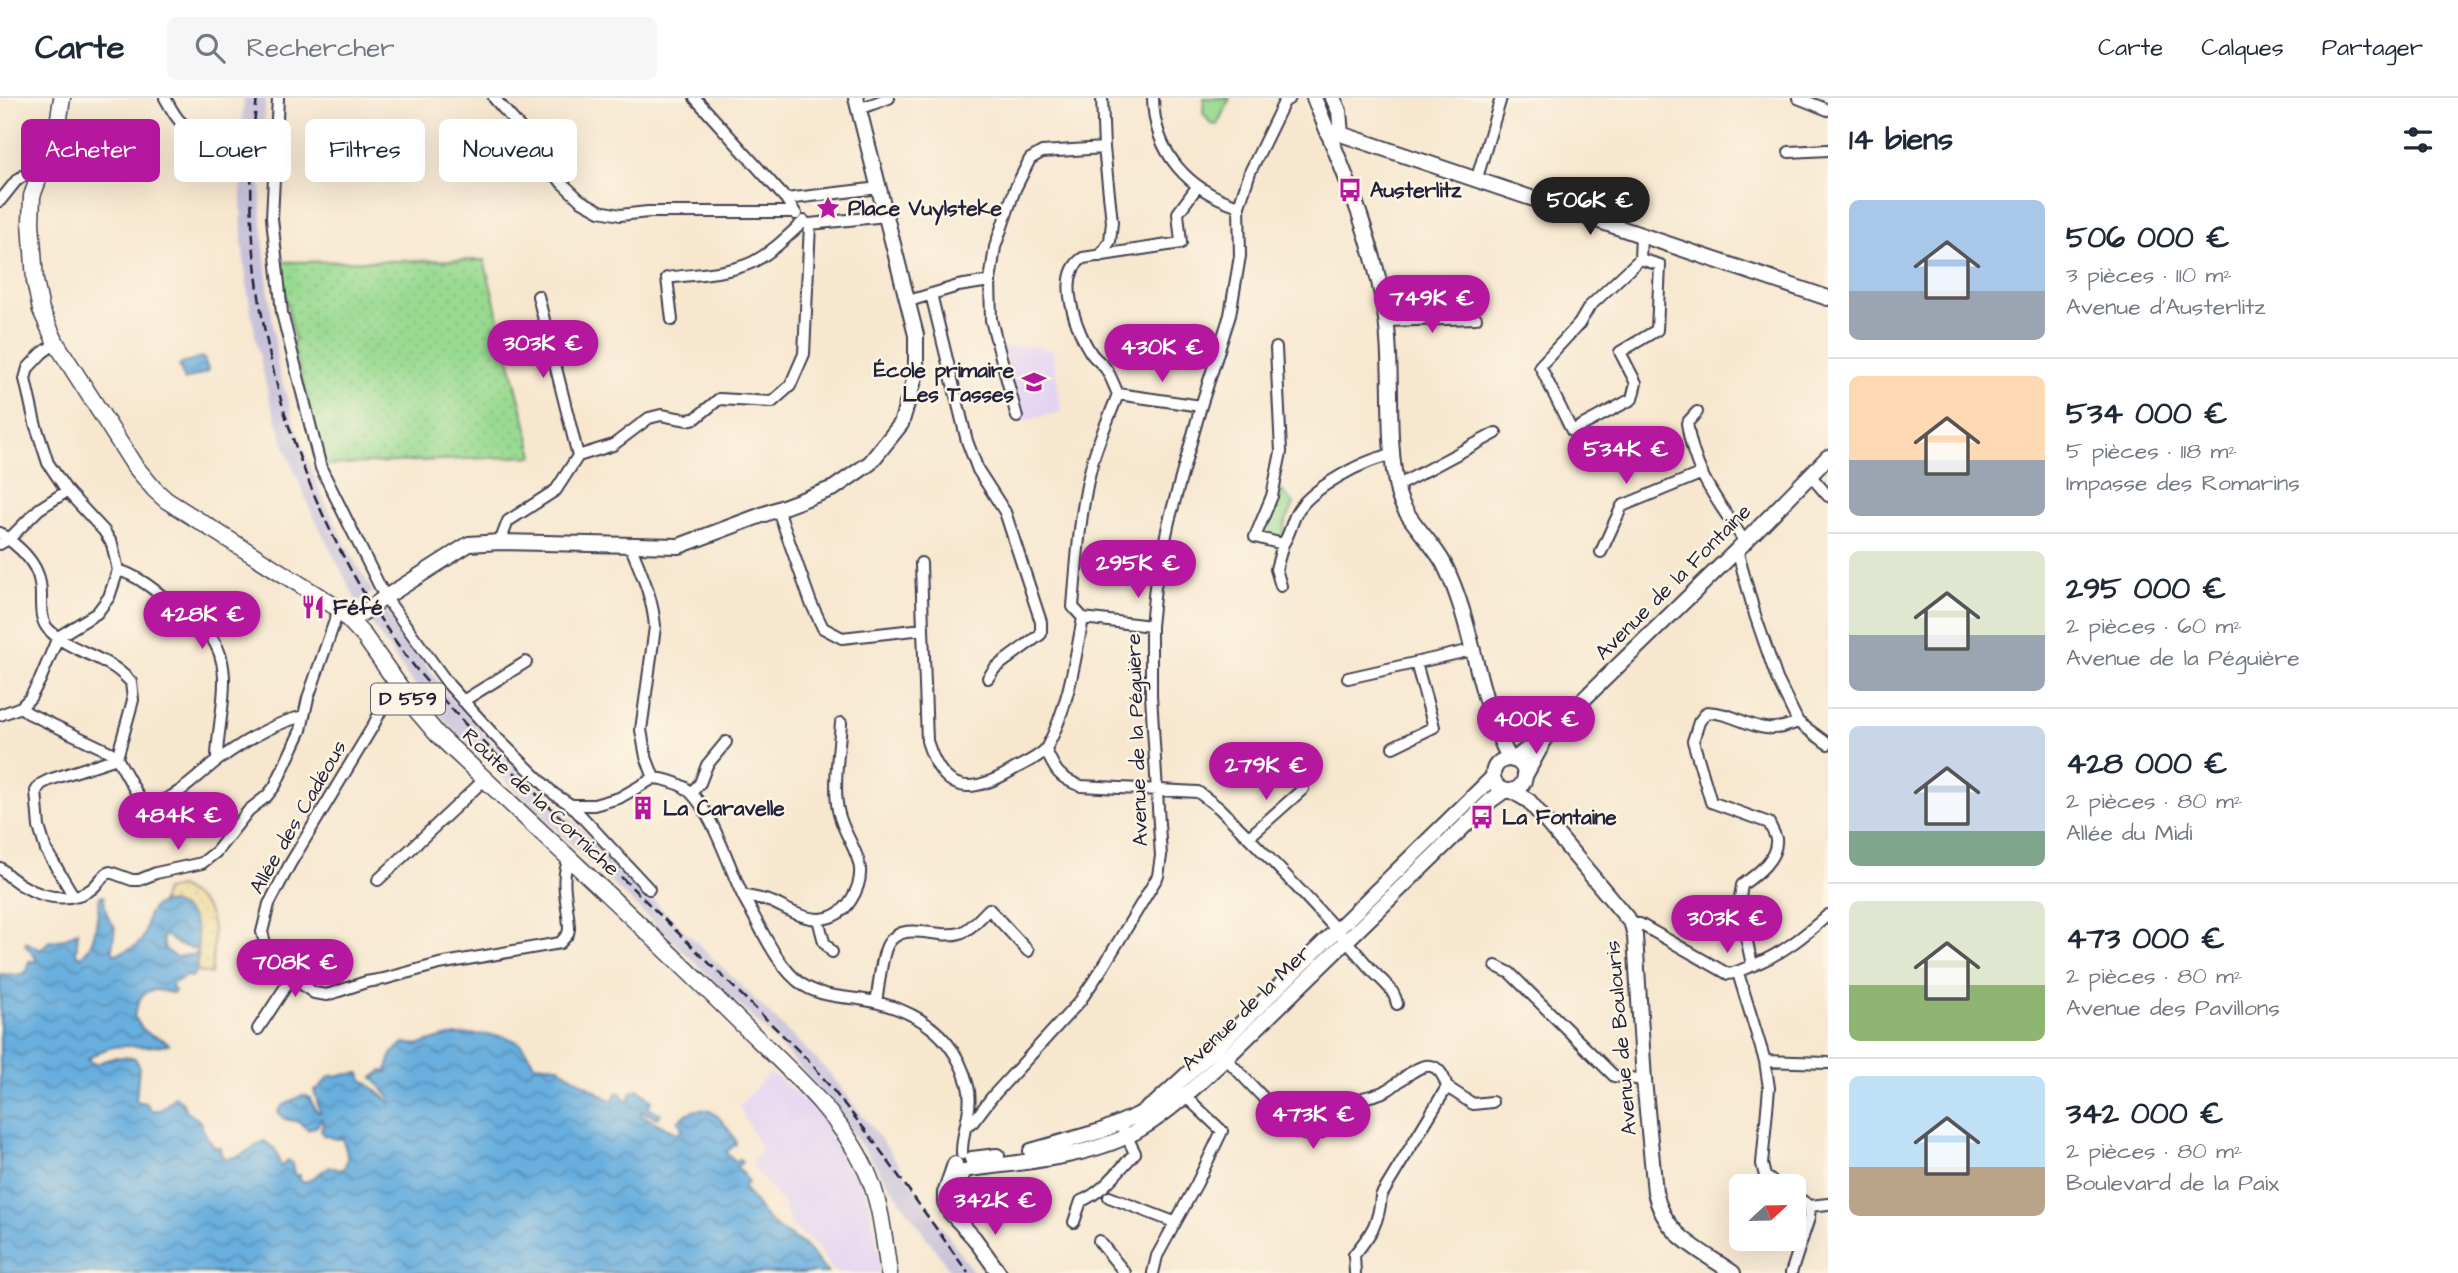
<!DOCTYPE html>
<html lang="fr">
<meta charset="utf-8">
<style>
:root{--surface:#fff;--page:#f6f6f7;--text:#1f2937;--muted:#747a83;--line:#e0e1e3;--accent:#b5179e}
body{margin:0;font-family:"Architects Daughter",sans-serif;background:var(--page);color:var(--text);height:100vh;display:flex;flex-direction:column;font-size:26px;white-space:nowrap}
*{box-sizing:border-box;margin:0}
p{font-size:23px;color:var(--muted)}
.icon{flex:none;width:38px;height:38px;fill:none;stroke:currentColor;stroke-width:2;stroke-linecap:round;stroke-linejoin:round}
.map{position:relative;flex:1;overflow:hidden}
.panel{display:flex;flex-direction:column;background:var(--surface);width:630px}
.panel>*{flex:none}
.guide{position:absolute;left:21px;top:21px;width:665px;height:63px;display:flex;gap:14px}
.needle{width:46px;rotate:68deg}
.buttons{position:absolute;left:1729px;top:1076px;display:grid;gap:14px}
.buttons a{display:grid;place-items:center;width:77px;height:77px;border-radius:10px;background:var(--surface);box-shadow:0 7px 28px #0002;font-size:35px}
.price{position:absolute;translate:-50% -60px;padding:0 16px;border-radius:24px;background:var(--accent);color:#fff;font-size:23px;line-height:46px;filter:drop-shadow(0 2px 4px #0008)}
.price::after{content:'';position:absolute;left:50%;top:42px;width:21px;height:16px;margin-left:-10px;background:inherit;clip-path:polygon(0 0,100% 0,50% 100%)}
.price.current{background:#222;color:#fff}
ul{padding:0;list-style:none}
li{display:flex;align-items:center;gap:21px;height:175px;padding:0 21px}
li+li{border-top:2px solid var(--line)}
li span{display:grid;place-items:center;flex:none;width:196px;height:140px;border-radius:10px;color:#555}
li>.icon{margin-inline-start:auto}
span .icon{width:84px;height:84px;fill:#fffc;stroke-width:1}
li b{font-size:30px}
h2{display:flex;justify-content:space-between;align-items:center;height:84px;padding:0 21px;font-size:30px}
.chip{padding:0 24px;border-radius:10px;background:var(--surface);box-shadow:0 7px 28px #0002;font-size:24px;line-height:63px}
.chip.current{background:var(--accent);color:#fff}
header{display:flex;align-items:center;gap:42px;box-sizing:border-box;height:98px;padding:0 35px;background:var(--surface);border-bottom:2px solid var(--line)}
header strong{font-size:33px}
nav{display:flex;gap:38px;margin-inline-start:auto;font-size:24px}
.search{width:490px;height:63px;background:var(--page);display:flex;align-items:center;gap:18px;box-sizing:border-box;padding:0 24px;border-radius:10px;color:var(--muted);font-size:26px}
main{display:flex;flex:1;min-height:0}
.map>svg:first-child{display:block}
.built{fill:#e3d3f3}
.railway{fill:#c6c0da}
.green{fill:#99da91;stroke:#5e7e66;stroke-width:2}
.sand{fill:url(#sand-dots);stroke:#887e6c;stroke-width:2}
.park{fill:url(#park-dots);stroke:#5e7e66;stroke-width:2}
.water{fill:url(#water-waves);stroke:#45688c;stroke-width:2}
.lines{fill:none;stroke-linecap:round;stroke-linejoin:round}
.street-casing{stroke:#424051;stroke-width:14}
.secondary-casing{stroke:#424051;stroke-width:18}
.primary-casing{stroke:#424051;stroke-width:19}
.street{stroke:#fff;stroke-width:10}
.secondary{stroke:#fff;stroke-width:14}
.primary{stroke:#fff;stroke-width:16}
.rail{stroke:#22223b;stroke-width:2.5;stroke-dasharray:10 5;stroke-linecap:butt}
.secondary-bridge-casing{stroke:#424051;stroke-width:18;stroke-linecap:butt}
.secondary-bridge{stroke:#fff;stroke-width:14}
.labels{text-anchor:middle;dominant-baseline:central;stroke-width:5;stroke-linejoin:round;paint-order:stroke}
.shield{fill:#fcf5e5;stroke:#63616e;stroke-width:2}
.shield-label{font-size:19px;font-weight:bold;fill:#22223b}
.poi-label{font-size:21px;font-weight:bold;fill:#22223b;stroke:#fcf5e5;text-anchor:start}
.street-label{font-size:21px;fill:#22223b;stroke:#fcf5e5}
</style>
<header>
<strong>Carte</strong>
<div class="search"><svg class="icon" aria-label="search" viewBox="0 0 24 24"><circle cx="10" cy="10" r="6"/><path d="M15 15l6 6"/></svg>Rechercher</div>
<nav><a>Carte</a><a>Calques</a><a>Partager</a></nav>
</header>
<main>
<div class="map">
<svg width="1828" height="1175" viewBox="0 0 1828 1175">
<defs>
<pattern id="sand-dots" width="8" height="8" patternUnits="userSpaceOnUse" patternTransform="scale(1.75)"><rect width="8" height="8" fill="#eeda9e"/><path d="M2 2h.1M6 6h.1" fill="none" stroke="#ccbb89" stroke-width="1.8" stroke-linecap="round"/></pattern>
<pattern id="park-dots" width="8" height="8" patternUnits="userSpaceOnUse" patternTransform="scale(1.75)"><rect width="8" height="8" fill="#99da91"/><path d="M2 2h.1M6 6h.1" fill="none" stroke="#84bb7e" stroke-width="1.8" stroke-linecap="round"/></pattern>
<pattern id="water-waves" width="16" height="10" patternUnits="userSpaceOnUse" patternTransform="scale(1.75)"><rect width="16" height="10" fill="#68aede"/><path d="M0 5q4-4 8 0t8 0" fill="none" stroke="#558db5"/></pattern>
</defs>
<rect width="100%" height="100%" fill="#fcf5e5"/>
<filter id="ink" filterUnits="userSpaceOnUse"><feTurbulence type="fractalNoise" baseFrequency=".0143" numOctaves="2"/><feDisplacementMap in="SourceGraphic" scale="14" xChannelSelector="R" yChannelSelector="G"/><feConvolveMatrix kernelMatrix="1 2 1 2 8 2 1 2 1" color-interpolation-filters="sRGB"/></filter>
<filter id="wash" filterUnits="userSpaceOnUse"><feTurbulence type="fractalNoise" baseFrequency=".00686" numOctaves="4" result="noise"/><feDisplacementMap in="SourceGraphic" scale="28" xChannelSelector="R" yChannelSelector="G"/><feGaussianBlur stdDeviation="1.57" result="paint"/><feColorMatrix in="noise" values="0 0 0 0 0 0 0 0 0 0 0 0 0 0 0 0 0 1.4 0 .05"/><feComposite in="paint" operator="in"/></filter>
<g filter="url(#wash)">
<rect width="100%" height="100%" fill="#f7e7cf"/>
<path class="built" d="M1037,248L1053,253L1061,314L1022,323L1002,249Z
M769,975L780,981L819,1015L839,1041L862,1076L869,1103L882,1175H835L815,1147L791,1127L782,1104L753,1070V1063L761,1051L739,1008Z"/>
<path class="railway" d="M244,0H266L261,63V113L265,162L278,271L295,326L321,397L353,460L373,494L357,504L309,409L287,354L269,300L257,247L248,196L242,145L240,44Z
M385,511L450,600L495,647L828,973L889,1052L974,1175H952L840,1018L806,976L765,932L467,646L436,613L408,578L369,522Z"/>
<path class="green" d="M1204,0H1230L1217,27L1211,26L1203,15Z
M1280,391L1294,406L1285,425L1282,442L1264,437L1281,397L1277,394Z"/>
<path class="sand" d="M180,789C188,795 200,801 206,810C217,824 213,858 211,876L196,873C198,840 204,810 161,804L165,792Z"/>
<path class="park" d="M484,162L534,358L325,367L292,244L295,243L284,191L281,164Z"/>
<path class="water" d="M201,259L204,261L208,271L207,274L184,282L179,267Z
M100,798H104C104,809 107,821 115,829L112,852L115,856C123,854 134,850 140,844C148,836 144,823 150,814C162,796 187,807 194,824C198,833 198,843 198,852L179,847L165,837L162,840L165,851L176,859L198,856L196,873L192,879L185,878L171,887L175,893L173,895C145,889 142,891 134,918C138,925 142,932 149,936C157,940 163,939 169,946C137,954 117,938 87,962L95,966L116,959L135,960L139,968L136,1003L146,1005L151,1012H161L175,998C181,1002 185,1005 185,1012L200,1023C202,1033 208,1040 214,1049L220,1050L221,1056L226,1061L239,1058L264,1043L275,1051L281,1069L288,1062L291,1064L295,1077H300V1082L306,1084L329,1069L342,1072C351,1063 346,1051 342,1040L337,1041L323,1037L321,1033L323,1023L321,1021L317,1028L308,1032L299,1024L285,1021L278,1014L281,1009L302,997L309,999L317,1014H320L314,992L318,991L330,978L360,975L362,981L390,1004V999L373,980L382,973L387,974C389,960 392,953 404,945C422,949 425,944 441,940C459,935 501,934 518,944C524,949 530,959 534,966L558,968L562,972L612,1003L617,994L622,996L624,1001L630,1002L631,995L638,991L652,1003L648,1009L661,1016L658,1020L641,1013V1017L676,1035L683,1032L678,1023C687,1013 704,1007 716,1017C723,1022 730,1034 735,1041L736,1046L726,1054L735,1063L740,1061L742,1065L736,1068L743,1075L748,1085L743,1088L763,1116L776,1129L803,1146L828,1175H0V876L19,877L27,873L29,863H36V860L25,847L26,844L41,852L48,844L64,841L78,833L76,856L81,859C98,844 96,819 100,798Z"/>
</g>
<g filter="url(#ink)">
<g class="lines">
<g class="street-casing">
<path id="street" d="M165,0C174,15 179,30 198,31
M278,0L272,120L282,215L321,370L385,499L449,587L493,636L554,696L571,707H594L619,700L654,680C664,681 675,684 684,689C711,707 729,770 744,800C759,826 778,871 803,887C820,898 841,899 859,901C911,909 954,933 968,988C974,1011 961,1033 962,1056
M494,0L525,35L562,85L580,102L600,113L620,117L648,114H794
M695,0L786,101L796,116
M1153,0C1154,55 1188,92 1239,108
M1798,0L1828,12
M859,11L889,0
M1789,54L1828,52
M1476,83L1501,0
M786,101L879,90
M0,103L16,83L27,75L39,79
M810,126L886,118
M1100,158L1110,143L1112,124L1104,50L1102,0
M1640,161L1660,167L1657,232L1620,254L1636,285L1632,301L1572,333L1540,268L1579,226L1589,209L1640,161L1641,138
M990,183L991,222L1017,319
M931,196L967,343L978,372L1005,414L1041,524V536L995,570L988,580
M538,198L578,358
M909,203L958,188L990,183L995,149L1015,91L1030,61L1042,54L1104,50
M672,222L667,180C694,176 728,176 753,164C772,154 788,138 804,123
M1386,223L1476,220
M1276,250L1281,354L1272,398L1255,439L1283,446C1290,436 1291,426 1296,416C1308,392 1367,359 1394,357
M1118,296L1201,308
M1697,314L1687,325C1694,376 1717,402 1745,444
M1810,377L1828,398
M1397,388L1496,335
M778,412L811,505L823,530L842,540L923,531L927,643C944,698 972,697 1016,670C1025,665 1042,658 1047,649C1068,610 1075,563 1083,520L1073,509C1077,459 1080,410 1093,362C1099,340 1110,318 1118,296C1114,288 1111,278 1106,271C1102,265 1095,261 1091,255C1077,234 1055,178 1083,160L1181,145L1178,115L1197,89
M0,435C17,447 37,463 40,485C43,500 37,520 49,532C66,549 90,555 110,567C118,571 125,578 131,584L133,602L117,660L49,682L41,686L36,693L39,729L46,752L73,797
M500,444L508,423L556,392L578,358L613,347L649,320L661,317L688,322L696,320L719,301L772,304L790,288L804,256L810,126
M0,446L9,441L39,411L67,393
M630,447C641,474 653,500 655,529L641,632L646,659L654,680
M1737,452L1755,517L1777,581L1798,624L1828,646
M1601,454L1622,408L1700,376
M921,465L923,531
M118,472C137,477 156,493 172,506C185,515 199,525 209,537C238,570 216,623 217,663
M1281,488L1276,471L1283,446
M1083,520L1151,528
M1348,580L1472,552
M396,583L373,628L290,766L269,806L262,834L267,852L292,879L314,895L327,897L366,884L384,881L439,866L560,845L568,836L569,831C569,808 558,780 570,760
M463,603L526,564
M21,609L30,600L40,582L58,539L97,515L109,499L118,472L112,446L104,433L67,393L48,365L35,325L25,281L28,270L42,255L56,245
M0,617L21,609L28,615L110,654L117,660L140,701C145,705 149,707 155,705C179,699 198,677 218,662C243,644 273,625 304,618
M1393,649L1434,629L1416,565
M1046,652C1055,673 1059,680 1081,688L1198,694L1219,710C1271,761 1321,813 1368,868C1379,881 1394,889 1397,906
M691,695L700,685L707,667L726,644
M571,707L649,791
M1249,739L1303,691
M0,770C23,793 59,810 90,792C98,787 101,778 110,774L132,782H139L156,775L202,765L216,754L249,712L267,698L275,688L301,632L308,600L339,511
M378,782L485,681
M743,797C753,800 765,801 774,805C789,812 803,821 820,821C833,820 844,813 851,802C875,764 845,747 838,712C833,687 839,651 841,625
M818,821L824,844L832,854
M1632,826H1640L1728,876C1738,875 1744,870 1754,867C1783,855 1804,838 1828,817
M1752,867L1739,806L1742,787C1756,777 1778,761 1776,741C1775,736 1771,730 1769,725L1711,704L1693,643L1699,624L1707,614C1746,616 1755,642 1798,624
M1496,868L1510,875L1614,978L1644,982
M1738,875L1765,963L1769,990L1762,1066L1765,1078L1778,1088
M876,904C879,889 881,858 888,846C903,821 939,842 960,835C970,832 981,819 989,811L1028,853
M258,931L292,879
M1216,950L1296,1034C1335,1045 1328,1016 1353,1004C1364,998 1378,998 1389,991C1408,978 1435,947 1447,989
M1765,963L1828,965
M1447,989L1473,1006L1492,1004
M966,1028L973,1024L992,999L1080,903L1103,869L1158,778L1161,758L1151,597V528L1155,489L1169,423L1201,308L1230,217L1240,158L1239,108L1250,74L1284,4L1290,0
M1109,1099L1174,1124
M1810,1108L1828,1106
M1074,1124L1081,1103C1102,1095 1120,1071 1135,1055L1120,1025
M1099,1143L1125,1175
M1153,1175L1157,1158L1197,1085L1222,1033L1181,994
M1355,1175L1354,1157C1371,1136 1379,1125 1381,1098L1447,989
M1791,1175L1809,1120L1810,1108L1794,1097"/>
</g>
<g class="secondary-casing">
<path id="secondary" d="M1314,0C1343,71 1375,144 1386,221C1394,279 1385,338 1398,395C1404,420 1432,443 1444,466C1475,528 1476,601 1510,661
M1333,0L1339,13L1341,36
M1328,36L1335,34L1828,200
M381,502L469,446L500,444L679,448L834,390L870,365L901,326L916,276V237L856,0
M1493 677a16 16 0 1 1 32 0a16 16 0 1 1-32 0Z
M1513,662L1550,634L1737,452L1828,359
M1525,678L1545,641
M1512,693L1529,703L1632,826L1635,838L1644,982L1655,1094C1665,1139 1698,1150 1733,1175
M1031,1053L1101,1033L1138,1017L1156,1005L1216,950L1493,679
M972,1061L997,1058
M955,1066L945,1095V1104L950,1114L974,1140L999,1175
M970,1071C1023,1064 1096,1059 1142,1030C1173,1011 1199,985 1225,961L1490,703L1504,693
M958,1117L954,1093L964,1073"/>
</g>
<g class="primary-casing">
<path id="primary" d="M62,0L55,46L39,79L32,98L31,124L35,183L41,212L56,245L134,367L154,391L166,402L339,511L364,538L414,609L437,636C535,729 636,821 732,916C780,964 837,1010 866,1072C881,1103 884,1142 889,1175"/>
</g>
<use href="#street" class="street"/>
<use href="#secondary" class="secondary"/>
<use href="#primary" class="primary"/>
<path class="rail" d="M257,0C231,200 294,419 421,577C436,594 452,611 467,628L811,965L870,1038L968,1175"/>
<g class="secondary-bridge-casing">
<path id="secondary-bridge" d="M360,517L381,502"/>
</g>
<use href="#secondary-bridge" class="secondary-bridge"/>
</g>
</g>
<defs>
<g id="bus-bare" transform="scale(1.89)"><path d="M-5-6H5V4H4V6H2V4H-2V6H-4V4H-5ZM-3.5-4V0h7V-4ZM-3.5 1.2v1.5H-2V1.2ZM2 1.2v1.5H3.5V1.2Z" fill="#b5179e" stroke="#fcf5e5" stroke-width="2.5" paint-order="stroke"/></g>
<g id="sight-bare" transform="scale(1.89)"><path d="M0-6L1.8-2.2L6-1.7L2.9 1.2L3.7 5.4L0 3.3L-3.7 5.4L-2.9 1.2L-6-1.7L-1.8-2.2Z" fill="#b5179e" stroke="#fcf5e5" stroke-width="2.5" paint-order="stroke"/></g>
<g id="school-bare" transform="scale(1.89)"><path d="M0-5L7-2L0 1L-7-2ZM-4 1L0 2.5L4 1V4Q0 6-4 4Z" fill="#b5179e" stroke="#fcf5e5" stroke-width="2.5" paint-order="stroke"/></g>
<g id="restaurant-bare" transform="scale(1.89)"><path d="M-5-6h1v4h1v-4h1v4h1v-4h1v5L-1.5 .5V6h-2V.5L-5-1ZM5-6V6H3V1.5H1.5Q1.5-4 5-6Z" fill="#b5179e" stroke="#fcf5e5" stroke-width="2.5" paint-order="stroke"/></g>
<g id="building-bare" transform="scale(1.89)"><path d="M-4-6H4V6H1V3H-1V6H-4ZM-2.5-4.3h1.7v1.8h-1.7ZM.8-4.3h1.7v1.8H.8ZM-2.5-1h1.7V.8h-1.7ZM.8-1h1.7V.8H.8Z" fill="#b5179e" stroke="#fcf5e5" stroke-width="2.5" paint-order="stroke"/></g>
</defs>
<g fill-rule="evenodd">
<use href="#bus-bare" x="1350" y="92"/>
<use href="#sight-bare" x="828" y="110"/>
<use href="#school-bare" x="1034" y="284"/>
<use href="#restaurant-bare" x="313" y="509"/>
<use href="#building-bare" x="643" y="710"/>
<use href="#bus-bare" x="1482" y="719"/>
</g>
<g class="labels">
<rect class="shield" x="371" y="585.5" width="74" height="31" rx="5"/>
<g class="shield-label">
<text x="408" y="601">D 559</text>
</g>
<g class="poi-label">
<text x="1370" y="92">Austerlitz</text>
<text x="848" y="110">Place Vuylsteke</text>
<text x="1014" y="272" text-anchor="end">École primaire<tspan x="1014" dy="24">Les Tasses</tspan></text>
<text x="333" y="509">Féfé</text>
<text x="663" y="710">La Caravelle</text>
<text x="1502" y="719">La Fontaine</text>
</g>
<g class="street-label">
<text transform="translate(1673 484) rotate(-45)">Avenue de la Fontaine</text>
<text transform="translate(1137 642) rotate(-92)">Avenue de la Péguière</text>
<text transform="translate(541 704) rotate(43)">Route de la Corniche</text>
<text transform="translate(298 719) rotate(-60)">Allée des Cadéous</text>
<text transform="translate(1246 910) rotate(-44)">Avenue de la Mer</text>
<text transform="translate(1621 940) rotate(-95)">Avenue de Boulouris</text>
</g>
</g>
</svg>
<div class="buttons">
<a><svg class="needle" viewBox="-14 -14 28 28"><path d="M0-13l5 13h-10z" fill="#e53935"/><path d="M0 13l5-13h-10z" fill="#747a83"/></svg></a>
</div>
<b class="price current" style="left:1590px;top:139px">506K €</b>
<b class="price" style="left:1432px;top:237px">749K €</b>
<b class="price" style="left:543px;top:282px">303K €</b>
<b class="price" style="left:1162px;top:286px">430K €</b>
<b class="price" style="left:1626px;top:388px">534K €</b>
<b class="price" style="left:1138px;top:502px">295K €</b>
<b class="price" style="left:202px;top:553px">428K €</b>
<b class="price" style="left:1536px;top:658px">400K €</b>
<b class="price" style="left:1266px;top:704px">279K €</b>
<b class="price" style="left:178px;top:754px">484K €</b>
<b class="price" style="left:1727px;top:857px">303K €</b>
<b class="price" style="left:295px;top:901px">708K €</b>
<b class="price" style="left:1313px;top:1053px">473K €</b>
<b class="price" style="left:995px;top:1139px">342K €</b>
<div class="guide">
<a class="chip current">Acheter</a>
<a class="chip">Louer</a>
<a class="chip">Filtres</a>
<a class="chip">Nouveau</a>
</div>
</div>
<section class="panel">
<h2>14 biens<svg class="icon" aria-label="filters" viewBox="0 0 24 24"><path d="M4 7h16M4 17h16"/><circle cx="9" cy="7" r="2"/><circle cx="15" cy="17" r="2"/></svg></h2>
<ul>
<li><span style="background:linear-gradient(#a9c7e8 65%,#9aa5b1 0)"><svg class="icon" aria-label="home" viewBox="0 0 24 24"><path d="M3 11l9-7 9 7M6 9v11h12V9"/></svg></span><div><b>506 000 €</b><p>3 pièces · 110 m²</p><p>Avenue d'Austerlitz</p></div></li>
<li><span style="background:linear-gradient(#ffd9b3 60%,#9aa5b1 0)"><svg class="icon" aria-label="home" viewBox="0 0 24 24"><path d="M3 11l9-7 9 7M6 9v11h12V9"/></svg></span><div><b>534 000 €</b><p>5 pièces · 118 m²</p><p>Impasse des Romarins</p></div></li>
<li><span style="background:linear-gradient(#dfe7d0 60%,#9aa5b1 0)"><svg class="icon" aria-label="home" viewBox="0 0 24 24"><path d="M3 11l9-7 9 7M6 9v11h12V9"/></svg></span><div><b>295 000 €</b><p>2 pièces · 60 m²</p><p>Avenue de la Péguière</p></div></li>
<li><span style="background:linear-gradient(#c9d6e8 75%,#7fa58c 0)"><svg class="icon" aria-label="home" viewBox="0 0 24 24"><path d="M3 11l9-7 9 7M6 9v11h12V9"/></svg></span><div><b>428 000 €</b><p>2 pièces · 80 m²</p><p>Allée du Midi</p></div></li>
<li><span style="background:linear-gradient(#dfe7d0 60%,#8fb573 0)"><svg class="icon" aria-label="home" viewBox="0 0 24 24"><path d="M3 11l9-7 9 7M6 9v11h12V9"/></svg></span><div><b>473 000 €</b><p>2 pièces · 80 m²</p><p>Avenue des Pavillons</p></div></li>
<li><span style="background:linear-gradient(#bfe0f5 65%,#b9a48a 0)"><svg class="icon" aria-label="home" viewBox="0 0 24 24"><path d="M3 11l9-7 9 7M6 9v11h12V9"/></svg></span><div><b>342 000 €</b><p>2 pièces · 80 m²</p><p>Boulevard de la Paix</p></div></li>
</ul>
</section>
</main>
